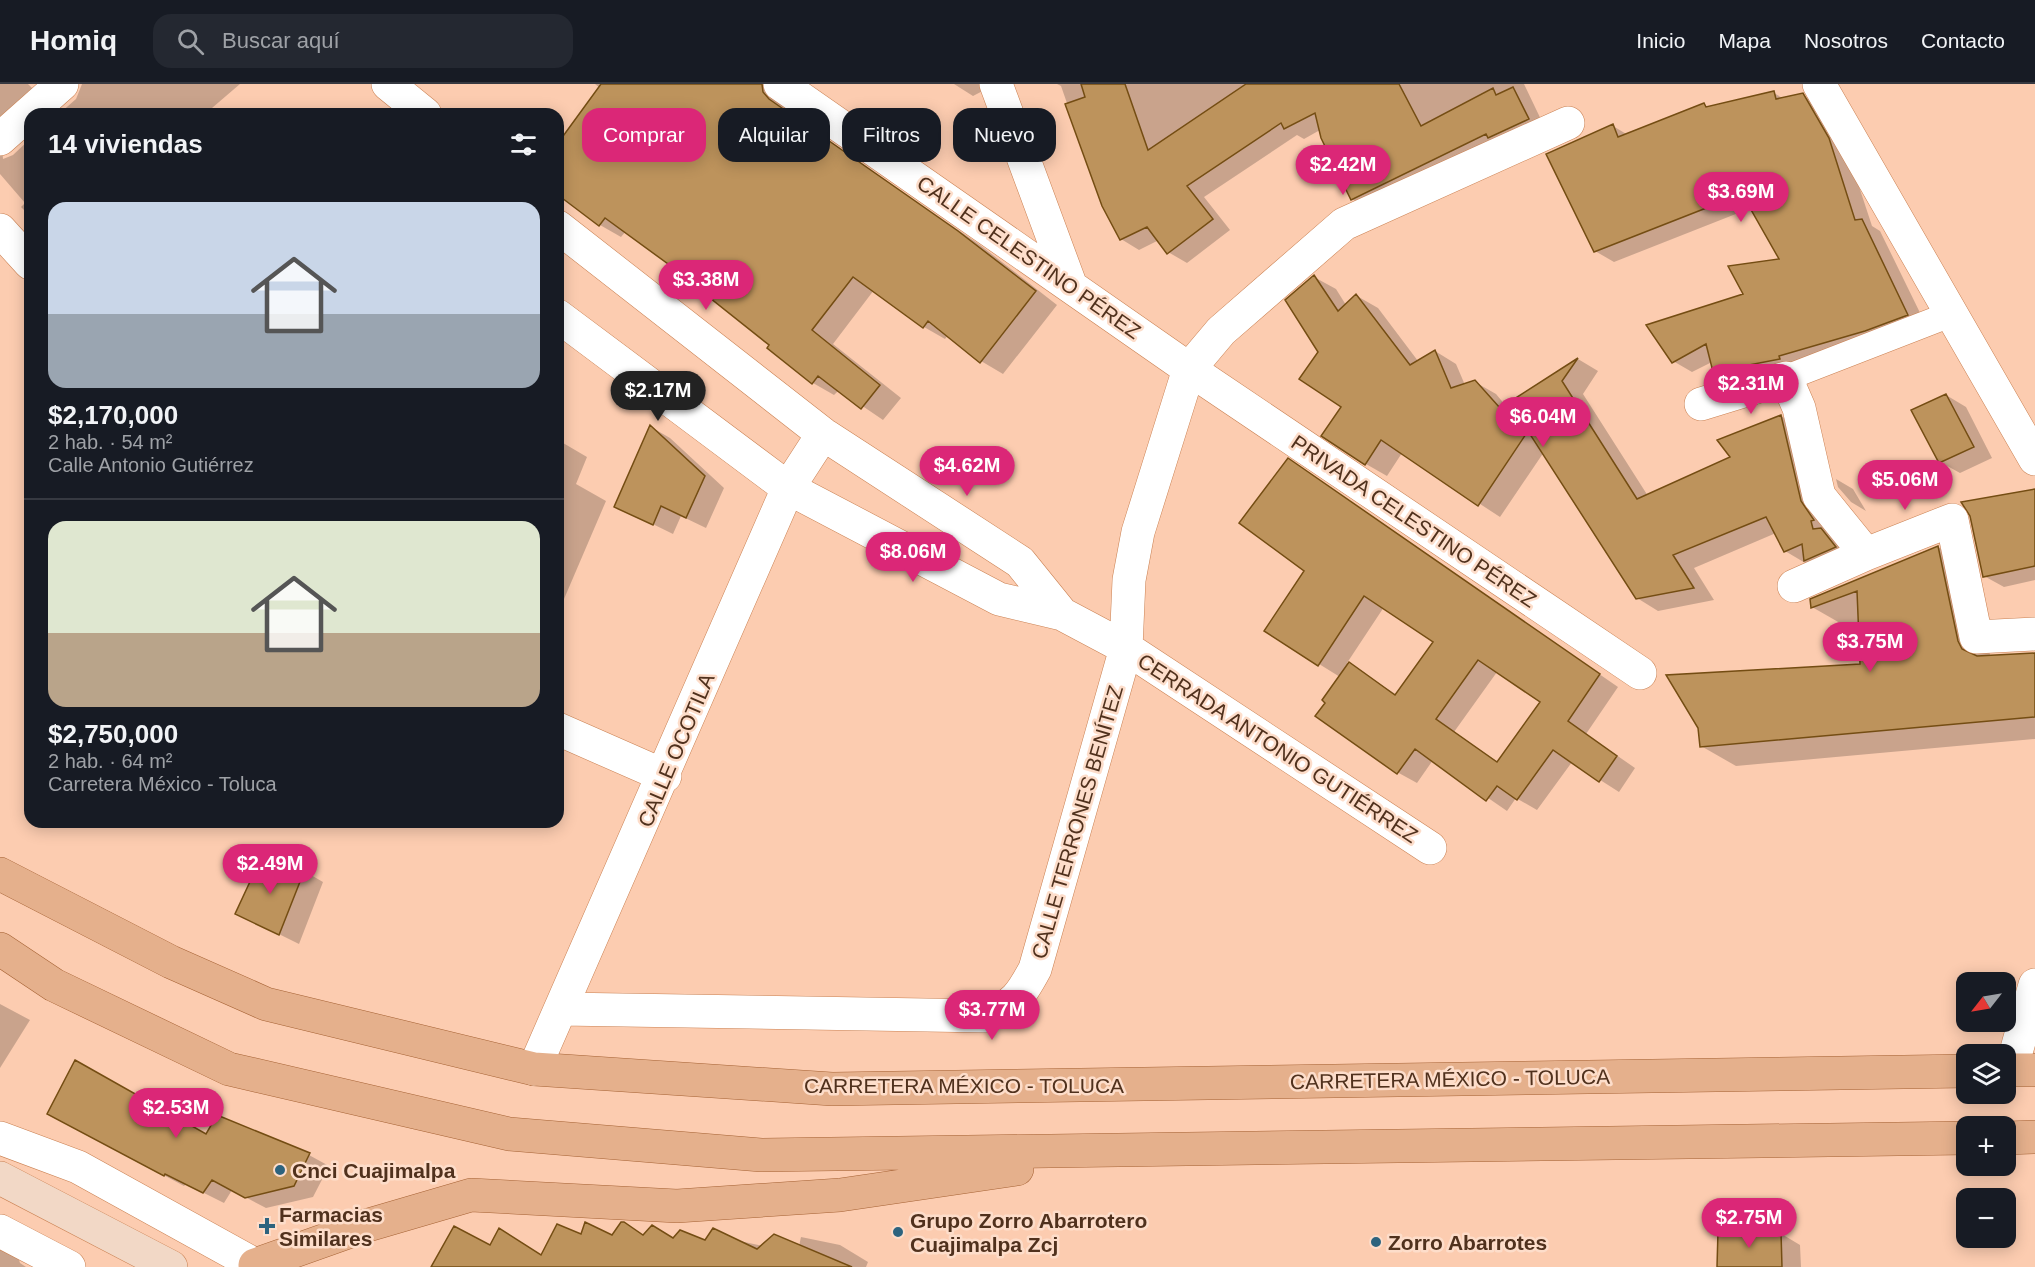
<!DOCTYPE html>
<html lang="es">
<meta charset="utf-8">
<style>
:root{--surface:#171b24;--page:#242831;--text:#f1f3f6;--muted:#9ea1a6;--line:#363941;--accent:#db2777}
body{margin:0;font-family:Helvetica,sans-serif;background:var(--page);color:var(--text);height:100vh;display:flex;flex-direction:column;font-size:22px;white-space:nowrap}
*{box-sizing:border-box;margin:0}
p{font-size:20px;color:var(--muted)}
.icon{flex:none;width:33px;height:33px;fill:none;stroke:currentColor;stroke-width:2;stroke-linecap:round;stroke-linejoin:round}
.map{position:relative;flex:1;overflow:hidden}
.details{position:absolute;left:24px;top:24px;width:540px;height:720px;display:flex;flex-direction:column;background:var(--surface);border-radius:18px;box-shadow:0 3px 15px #0003}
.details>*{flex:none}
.guide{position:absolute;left:582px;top:24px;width:570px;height:54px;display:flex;gap:12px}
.needle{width:39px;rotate:239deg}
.fabs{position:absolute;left:1956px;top:888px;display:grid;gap:12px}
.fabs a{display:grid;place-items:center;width:60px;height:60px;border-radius:12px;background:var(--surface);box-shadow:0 3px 15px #0003;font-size:30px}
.price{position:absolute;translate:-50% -51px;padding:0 14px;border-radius:21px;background:var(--accent);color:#fff;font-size:20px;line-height:39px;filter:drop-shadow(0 2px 3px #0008)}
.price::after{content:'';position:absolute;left:50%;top:36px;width:18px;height:14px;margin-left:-9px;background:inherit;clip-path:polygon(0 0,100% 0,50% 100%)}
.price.current{background:#222;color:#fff}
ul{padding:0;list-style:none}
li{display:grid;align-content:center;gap:12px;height:318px;padding:0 24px}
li+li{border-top:2px solid var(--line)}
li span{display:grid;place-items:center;height:186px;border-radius:18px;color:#555}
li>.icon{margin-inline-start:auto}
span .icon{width:108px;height:108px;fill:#fffc;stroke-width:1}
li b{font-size:26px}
h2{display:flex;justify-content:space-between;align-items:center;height:72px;padding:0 24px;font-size:26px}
.tag{padding:0 21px;border-radius:18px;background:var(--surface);box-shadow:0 3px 15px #0003;font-size:21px;line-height:54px}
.tag.current{background:var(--accent);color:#fff}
header{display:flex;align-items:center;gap:36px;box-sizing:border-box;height:84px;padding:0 30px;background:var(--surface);border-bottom:2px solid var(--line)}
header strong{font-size:28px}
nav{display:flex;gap:33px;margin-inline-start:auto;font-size:21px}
.search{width:420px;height:54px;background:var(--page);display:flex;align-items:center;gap:15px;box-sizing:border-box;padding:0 21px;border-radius:18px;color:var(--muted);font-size:22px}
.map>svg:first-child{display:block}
.shadow{fill:#0003;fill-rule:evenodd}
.building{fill:#bd935c;stroke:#744d13;stroke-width:1.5;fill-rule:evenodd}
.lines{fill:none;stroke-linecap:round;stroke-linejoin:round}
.pedestrian-casing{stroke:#ca8152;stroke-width:27}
.minor-casing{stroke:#ca8152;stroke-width:34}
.tertiary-casing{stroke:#ca8152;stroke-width:34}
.secondary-casing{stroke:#ca8152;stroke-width:34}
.primary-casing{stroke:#a66234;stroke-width:34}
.pedestrian{stroke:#fff;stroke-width:26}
.minor{stroke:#fff;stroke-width:33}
.tertiary{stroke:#fff;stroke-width:33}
.secondary{stroke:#f2d8c6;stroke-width:33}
.primary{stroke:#e5b08c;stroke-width:33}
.poi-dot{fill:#2d637e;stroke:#fdddca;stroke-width:2}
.labels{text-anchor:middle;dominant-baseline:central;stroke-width:5;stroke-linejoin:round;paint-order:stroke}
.street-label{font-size:21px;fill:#50311d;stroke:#fdddca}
.poi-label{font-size:21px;font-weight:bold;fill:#50311d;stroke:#fdddca;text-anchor:start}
</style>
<header>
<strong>Homiq</strong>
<div class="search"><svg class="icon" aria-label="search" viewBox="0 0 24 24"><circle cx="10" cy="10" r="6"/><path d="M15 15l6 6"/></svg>Buscar aquí</div>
<nav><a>Inicio</a><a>Mapa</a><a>Nosotros</a><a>Contacto</a></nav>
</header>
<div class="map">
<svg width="2035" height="1183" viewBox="0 0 2035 1183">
<rect width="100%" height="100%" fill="#fcccb0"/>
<path class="shadow" d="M0,0H28L46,18L2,61L3,75L13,71L30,55V132L21,123L25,119L0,90Z
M82,0H240L205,30H59L76,15Z
M595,0H775L791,30L980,161L1057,221L1003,290L981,277L948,251L945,255L924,243L874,206L833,260L901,314L883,336L839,306L834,311L813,299L703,204L626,147L621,153L600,141L558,109V62L600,4Z
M954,0H996L973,12Z
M1057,0H1524L1546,46L1370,126L1352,115L1320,46L1304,55L1297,51L1204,113L1230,146L1187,179L1168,168L1159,156L1139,166L1121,155L1103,122L1061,2Z
M1774,9L1784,15L1802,11L1821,22L1847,66L1872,142L1880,147L1926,241L1733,298L1714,287L1712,278L1692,288L1673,277L1781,176L1751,124L1614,178L1595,167L1613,42L1628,51L1704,21L1709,23Z
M1314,193L1336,205L1346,221L1357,212L1378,224L1418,277L1435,267L1456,280L1465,301L1475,298L1496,310L1506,322L1578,275L1598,287L1583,310L1648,412L1732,374L1781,332L1803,345L1856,475L1807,480L1785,467L1776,449L1694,484L1714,516L1658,527L1637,514L1544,368L1500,433L1402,369L1387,392L1366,380L1320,268Z
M1946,311L1966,323L1992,374L1960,389L1940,378Z
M651,343L670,354L724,404L706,444L681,432L673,450L616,422Z
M558,356L587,373L576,400L606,417L558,529Z
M1288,376L1618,603L1586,650L1635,684L1619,708L1572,678L1537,726L1516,714L1507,727L1433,676L1417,699L1397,688L1340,593L1266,547L1306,487ZM1384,523L1435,558L1397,611L1347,579ZM1497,588L1542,617L1498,678L1454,648Z
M1836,395L1853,405L1866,427L1851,418L1838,403Z
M2035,407V496L2004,503L1984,492Z
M1938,463L1972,483L1990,571L2035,570V655L1736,682L1701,662L1861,581L1860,538L1847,543L1812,523Z
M304,787L323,798L299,860L236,829Z
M0,920L30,936L0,984Z
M217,1033L309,1071L329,1082L313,1113L266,1124L232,1106L224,1119L186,1100L184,1102L68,1040L207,1052Z
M1780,1149L1800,1161L1801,1183H1719Z
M0,1151L17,1170L20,1179L26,1183H0Z
M582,1152L644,1153L705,1158L735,1156L763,1162H799L801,1153L840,1161L868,1178L866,1183H537Z"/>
<path class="building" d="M601,0H762L763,8L769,15L958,147L1036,207L980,279L928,237L923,244L853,193L812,246L880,301L861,325L818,292L812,300L767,264L769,261L700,206L701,204L605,134L599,142L558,111V59Z
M1081,0H1125L1148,66L1246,0H1399L1421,42L1493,4L1496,11L1513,3L1529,35L1488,54L1486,50L1351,116L1321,54L1315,29L1284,45L1281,39L1187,102L1213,135L1167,170L1147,143L1120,156L1102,122L1065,20L1085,13Z
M1774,7L1776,15L1803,9L1829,54L1855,136L1862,135L1908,231L1865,247L1779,272L1780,275L1713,288L1706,260L1672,279L1646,241L1743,210L1728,182L1779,175L1742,110L1594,168L1546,70L1613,40L1618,53L1704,19L1706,23Z
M1314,191L1338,227L1356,210L1410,281L1435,266L1451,304L1475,296L1500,324L1578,274L1562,297L1637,415L1730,373L1717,356L1781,331L1801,417L1814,436L1811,437L1813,445L1821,444L1836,463L1804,477L1802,460L1784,468L1766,433L1673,471L1694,504L1636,515L1528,347L1478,422L1381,356L1365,381L1321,352L1341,323L1299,295L1318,268L1285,216Z
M1946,310L1974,363L1939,379L1911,326Z
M650,341L705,392L686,434L661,422L653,441L614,423Z
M1288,374L1600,590L1568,637L1617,672L1599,698L1553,666L1517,716L1497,702L1486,717L1415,665L1397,690L1315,632L1325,619L1322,616L1349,578L1395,611L1433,558L1364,512L1318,582L1264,547L1304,487L1239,439ZM1478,576L1540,618L1497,678L1436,635Z
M2035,405V482L1983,493L1970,432L1961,418Z
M1938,462L1958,557L1962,565L1977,572L2035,569V633L1700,663L1698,644L1666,591L1860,580L1857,507L1811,524L1810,515Z
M261,774L305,785L279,851L235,830Z
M75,976L206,1050L217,1031L310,1069L294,1102L245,1114L212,1096L203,1109L165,1090L164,1092L47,1030Z
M585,1138L612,1151L621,1138H624L643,1151L652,1141L673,1154L680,1146L705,1156L713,1144L757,1165L774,1150L852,1183H431L454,1142L490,1161L499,1144L541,1171L557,1140L581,1150Z
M1718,1147L1781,1148L1782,1183H1717Z"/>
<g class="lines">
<g class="pedestrian-casing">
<path id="pedestrian" d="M1786,294L1951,230"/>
</g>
<g class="minor-casing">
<path id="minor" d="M388,0L425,30
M780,0L1189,285L1640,589
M996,0L1070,200
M1819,0L2035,375
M0,55L62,0
M558,143L823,350L1020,478L1062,530
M0,146L30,179
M558,232L788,404L999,515L1062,530L1126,564L1430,764
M1701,320L1786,294L1799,324L1819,412L1866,470L1952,436L1976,553L2035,550
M1794,502L1866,470
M558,645L665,692
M561,925L986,932C1015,921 1021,911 1035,885L1126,564L1129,496L1138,448L1189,285L1221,247L1344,140L1568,39
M534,985L788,404L823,350
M2011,986L2035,901"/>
</g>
<g class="tertiary-casing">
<path id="tertiary" d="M0,1054L78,1083L259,1183
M0,1147L69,1183"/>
</g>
<g class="secondary-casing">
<path id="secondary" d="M0,1094L171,1183"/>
</g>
<g class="primary-casing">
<path id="primary" d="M0,790L171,878L266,920L534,985L832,1005L1966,987
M0,865L54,901L229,985L509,1050L761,1071L1966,1054
M2006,986H2035
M2006,1054L2035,1053
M255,1181L365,1142L471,1111L677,1122L840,1111L1017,1085"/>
</g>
<use href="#pedestrian" class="pedestrian"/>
<use href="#minor" class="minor"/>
<use href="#tertiary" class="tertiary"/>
<use href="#secondary" class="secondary"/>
<use href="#primary" class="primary"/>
</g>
<g class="poi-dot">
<circle cx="280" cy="1086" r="6"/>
<path d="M264 1133h6v6h6v6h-6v6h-6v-6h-6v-6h6z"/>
<circle cx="898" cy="1148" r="6"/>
<circle cx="1376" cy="1158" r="6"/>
</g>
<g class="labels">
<g class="street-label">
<text transform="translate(1029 173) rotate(35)">CALLE CELESTINO PÉREZ</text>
<text transform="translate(1414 437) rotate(34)">PRIVADA CELESTINO PÉREZ</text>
<text transform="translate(1278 664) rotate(33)">CERRADA ANTONIO GUTIÉRREZ</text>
<text transform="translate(676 666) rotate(-67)">CALLE OCOTILA</text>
<text transform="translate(1077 738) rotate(-74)">CALLE TERRONES BENÍTEZ</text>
<text transform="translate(1450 995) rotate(-1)">CARRETERA MÉXICO - TOLUCA</text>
<text x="964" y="1001">CARRETERA MÉXICO - TOLUCA</text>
</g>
<g class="poi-label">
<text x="292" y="1086">Cnci Cuajimalpa</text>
<text x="279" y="1130">Farmacias<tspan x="279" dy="24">Similares</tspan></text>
<text x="910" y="1136">Grupo Zorro Abarrotero<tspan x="910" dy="24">Cuajimalpa Zcj</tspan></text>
<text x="1388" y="1158">Zorro Abarrotes</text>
</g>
</g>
</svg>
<div class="fabs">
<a><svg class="needle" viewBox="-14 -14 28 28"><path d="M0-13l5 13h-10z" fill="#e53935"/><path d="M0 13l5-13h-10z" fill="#9ea1a6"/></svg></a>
<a><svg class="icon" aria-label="layers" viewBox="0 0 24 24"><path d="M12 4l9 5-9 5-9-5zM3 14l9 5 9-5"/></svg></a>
<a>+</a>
<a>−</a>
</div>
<b class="price" style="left:1343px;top:112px">$2.42M</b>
<b class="price" style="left:1741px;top:139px">$3.69M</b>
<b class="price" style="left:706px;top:227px">$3.38M</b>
<b class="price" style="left:1751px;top:331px">$2.31M</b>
<b class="price current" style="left:658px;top:338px">$2.17M</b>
<b class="price" style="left:1543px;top:364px">$6.04M</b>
<b class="price" style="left:967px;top:413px">$4.62M</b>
<b class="price" style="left:1905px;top:427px">$5.06M</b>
<b class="price" style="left:913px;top:499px">$8.06M</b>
<b class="price" style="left:1870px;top:589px">$3.75M</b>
<b class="price" style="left:270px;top:811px">$2.49M</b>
<b class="price" style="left:992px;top:957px">$3.77M</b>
<b class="price" style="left:176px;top:1055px">$2.53M</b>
<b class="price" style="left:1749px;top:1165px">$2.75M</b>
<div class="guide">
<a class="tag current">Comprar</a>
<a class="tag">Alquilar</a>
<a class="tag">Filtros</a>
<a class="tag">Nuevo</a>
</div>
<section class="details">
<h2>14 viviendas<svg class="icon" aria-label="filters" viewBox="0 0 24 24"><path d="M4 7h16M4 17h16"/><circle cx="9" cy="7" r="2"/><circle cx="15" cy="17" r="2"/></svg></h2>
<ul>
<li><span style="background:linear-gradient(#c9d6e8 60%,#9aa5b1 0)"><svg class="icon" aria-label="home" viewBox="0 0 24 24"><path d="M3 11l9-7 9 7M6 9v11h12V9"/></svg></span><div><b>$2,170,000</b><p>2 hab. · 54 m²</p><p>Calle Antonio Gutiérrez</p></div></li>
<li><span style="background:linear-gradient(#dfe7d0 60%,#b9a48a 0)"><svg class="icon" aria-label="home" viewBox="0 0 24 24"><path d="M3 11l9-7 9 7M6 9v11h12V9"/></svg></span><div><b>$2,750,000</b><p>2 hab. · 64 m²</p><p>Carretera México - Toluca</p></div></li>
</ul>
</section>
</div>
